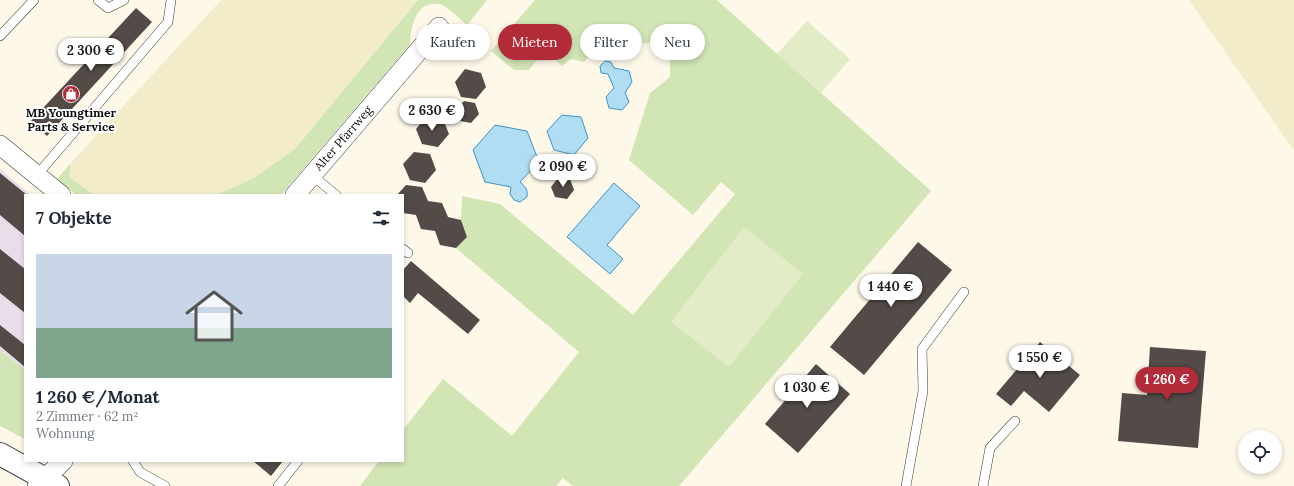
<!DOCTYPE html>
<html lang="de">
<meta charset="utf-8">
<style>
:root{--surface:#fff;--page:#f6f6f7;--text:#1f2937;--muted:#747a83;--line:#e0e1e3;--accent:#b22b39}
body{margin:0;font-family:Lora,serif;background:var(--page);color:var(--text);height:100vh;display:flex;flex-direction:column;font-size:15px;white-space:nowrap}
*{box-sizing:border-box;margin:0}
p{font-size:13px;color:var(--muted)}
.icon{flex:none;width:22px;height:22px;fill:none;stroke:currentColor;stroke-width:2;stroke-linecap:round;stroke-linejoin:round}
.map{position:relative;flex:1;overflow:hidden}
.side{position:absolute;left:24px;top:194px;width:380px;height:268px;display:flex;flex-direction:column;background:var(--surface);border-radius:0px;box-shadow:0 2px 6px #0003}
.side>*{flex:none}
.banner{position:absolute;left:416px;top:24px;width:380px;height:36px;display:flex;gap:8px}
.tools{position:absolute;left:1238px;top:430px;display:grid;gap:8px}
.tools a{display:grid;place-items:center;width:44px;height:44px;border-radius:50%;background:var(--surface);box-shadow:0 2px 6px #0003;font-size:20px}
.price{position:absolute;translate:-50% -34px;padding:0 9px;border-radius:14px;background:#fff;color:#222;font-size:13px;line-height:26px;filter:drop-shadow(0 1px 2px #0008)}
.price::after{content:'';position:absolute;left:50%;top:24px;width:12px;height:9px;margin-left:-6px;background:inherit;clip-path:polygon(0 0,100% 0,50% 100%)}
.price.on{background:var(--accent);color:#fff}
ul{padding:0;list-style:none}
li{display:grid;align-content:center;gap:8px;height:212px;padding:0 12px}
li+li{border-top:1px solid var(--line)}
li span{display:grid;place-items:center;height:124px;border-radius:0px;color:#555}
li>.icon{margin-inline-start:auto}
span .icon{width:72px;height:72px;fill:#fffc;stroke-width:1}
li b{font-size:17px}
h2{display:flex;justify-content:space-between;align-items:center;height:48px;padding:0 12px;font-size:17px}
.chip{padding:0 14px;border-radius:18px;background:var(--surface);box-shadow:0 2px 6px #0003;font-size:14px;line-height:36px}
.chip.on{background:var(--accent);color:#fff}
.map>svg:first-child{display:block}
.industrial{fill:#e7dee9}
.farmland{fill:#f2eccb}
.green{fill:#d1e5b5}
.pitch{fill:#e2edc7}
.water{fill:#b0ddf2;stroke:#3c96c5}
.building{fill:#524b47}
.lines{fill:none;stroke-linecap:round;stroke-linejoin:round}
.service-casing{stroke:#3d3d3d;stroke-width:10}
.minor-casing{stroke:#3d3d3d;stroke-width:20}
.tertiary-casing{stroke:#3d3d3d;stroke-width:24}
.service{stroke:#fff;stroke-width:9}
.minor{stroke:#fff;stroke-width:19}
.tertiary{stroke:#fff;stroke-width:22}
.labels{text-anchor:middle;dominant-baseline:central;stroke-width:4;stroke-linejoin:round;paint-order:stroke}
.poi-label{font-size:12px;font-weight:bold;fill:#0a0a0a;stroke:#fff}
.street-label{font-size:12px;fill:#0a0a0a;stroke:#fff}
</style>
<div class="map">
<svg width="1294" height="486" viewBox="0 0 1294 486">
<rect width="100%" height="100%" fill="#fef8e9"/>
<path class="industrial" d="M0,169L31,195H25V370L0,350Z"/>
<path class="farmland" d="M221,0H418L295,149L254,178L216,195H93L70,177V164Z
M1189,0H1294V151Z"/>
<path class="green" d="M418,0H487L467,25C459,19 450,8 440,4C414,0 411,29 410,45L281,195H216L254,178L295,149Z
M535,0H717L931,191L679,486H573L563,478L556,486H360L379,461H403V430L443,379L512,436L579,352L456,248L467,237L461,220L462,196L500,204L633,315L735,194L721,182L693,215L629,160L650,93L670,77V55L654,43L634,44L625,50L612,43H600L584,62L571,59L562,66L556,60L536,61L529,70H514L491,51Z
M70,164V177L93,195H76L57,179Z
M0,350L25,370V439L0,426Z"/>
<path class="pitch" d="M807,21L850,59L821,93L777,54Z
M744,227L803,274L729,367L671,322Z"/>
<path class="water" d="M605,61L611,62L614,68L629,71L632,82L625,93L629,102L622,110L609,108L606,97L614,88L608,74L601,73L600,66Z
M562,115L581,117L588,138L574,155L554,150L547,131Z
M495,125L527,131L539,162L520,182C526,187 528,190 527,197L520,202L514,200L510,194L511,187L485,182L473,150Z
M614,183L640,206L607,245L623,259L610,274L567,237Z"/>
<path class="building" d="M136,8L152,22L47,136L31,121Z
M465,69L481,73L486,87L476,99L461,97L455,82Z
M464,101L475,103L479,114L471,123L460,121L456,110Z
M427,116L443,119L449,134L438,147L422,144L416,129Z
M414,152L430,154L436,170L425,183L410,180L403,164Z
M0,173L27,195H25V236L0,215Z
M558,178L570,179L574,190L567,199L555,197L551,187Z
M406,185L422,187L428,201L442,203L448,217L461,220L467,237L456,248L440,245L435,231L421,229L416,215L403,213V195H397Z
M918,242L952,270L864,375L830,347Z
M0,249L25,269V313L0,293Z
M411,261L480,320L468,334L418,293L410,303L403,296V270Z
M0,325L25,345V367L0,346Z
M1040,342L1080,375L1049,412L1024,391L1011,406L996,394Z
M1150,347L1206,351L1198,448L1118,441L1122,393L1147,395Z
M816,364L850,394L798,453L765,424Z
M253,461H283L271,476Z"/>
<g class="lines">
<g class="service-casing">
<path id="service" d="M98,0L108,8L124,0
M0,36L34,0
M37,175L168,22L171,0
M312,175L336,195
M403,249L408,253
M133,461L140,472L165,486
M278,486L298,461
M906,486L923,391L922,349L964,292
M983,486L990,448L1015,421"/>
</g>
<g class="minor-casing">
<path id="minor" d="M0,145L61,195
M295,195L439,27
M37,486L63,461"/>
</g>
<g class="tertiary-casing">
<path id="tertiary" d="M0,454L58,486"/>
</g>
<use href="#service" class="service"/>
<use href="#minor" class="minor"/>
<use href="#tertiary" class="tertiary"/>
</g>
<defs>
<g id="shop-disc" transform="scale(0.9)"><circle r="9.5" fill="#b22b39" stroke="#fff"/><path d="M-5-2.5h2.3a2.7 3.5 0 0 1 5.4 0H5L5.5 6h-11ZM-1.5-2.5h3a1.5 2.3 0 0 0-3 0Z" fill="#fff"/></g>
</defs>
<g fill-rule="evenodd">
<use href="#shop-disc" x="71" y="94"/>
</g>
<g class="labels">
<g class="poi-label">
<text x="71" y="112">MB Youngtimer<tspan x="71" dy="14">Parts &amp; Service</tspan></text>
</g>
<g class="street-label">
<text transform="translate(343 138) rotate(-49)">Alter Pfarrweg</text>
</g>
</g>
</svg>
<div class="tools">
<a><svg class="icon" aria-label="locate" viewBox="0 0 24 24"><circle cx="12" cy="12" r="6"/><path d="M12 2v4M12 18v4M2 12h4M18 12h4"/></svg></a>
</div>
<b class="price" style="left:91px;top:72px">2 300 €</b>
<b class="price" style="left:432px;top:132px">2 630 €</b>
<b class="price" style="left:563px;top:188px">2 090 €</b>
<b class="price" style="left:891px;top:308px">1 440 €</b>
<b class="price" style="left:1040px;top:379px">1 550 €</b>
<b class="price on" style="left:1167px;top:401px">1 260 €</b>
<b class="price" style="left:807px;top:409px">1 030 €</b>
<div class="banner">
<a class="chip">Kaufen</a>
<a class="chip on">Mieten</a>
<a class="chip">Filter</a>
<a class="chip">Neu</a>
</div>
<section class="side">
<h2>7 Objekte<svg class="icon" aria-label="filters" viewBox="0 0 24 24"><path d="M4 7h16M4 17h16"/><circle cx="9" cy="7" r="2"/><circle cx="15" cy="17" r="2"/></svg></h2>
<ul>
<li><span style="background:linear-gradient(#c9d6e8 60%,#7fa58c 0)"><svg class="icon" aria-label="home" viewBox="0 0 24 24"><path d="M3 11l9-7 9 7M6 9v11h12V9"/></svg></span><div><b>1 260 €/Monat</b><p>2 Zimmer · 62 m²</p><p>Wohnung</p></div></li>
</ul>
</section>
</div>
